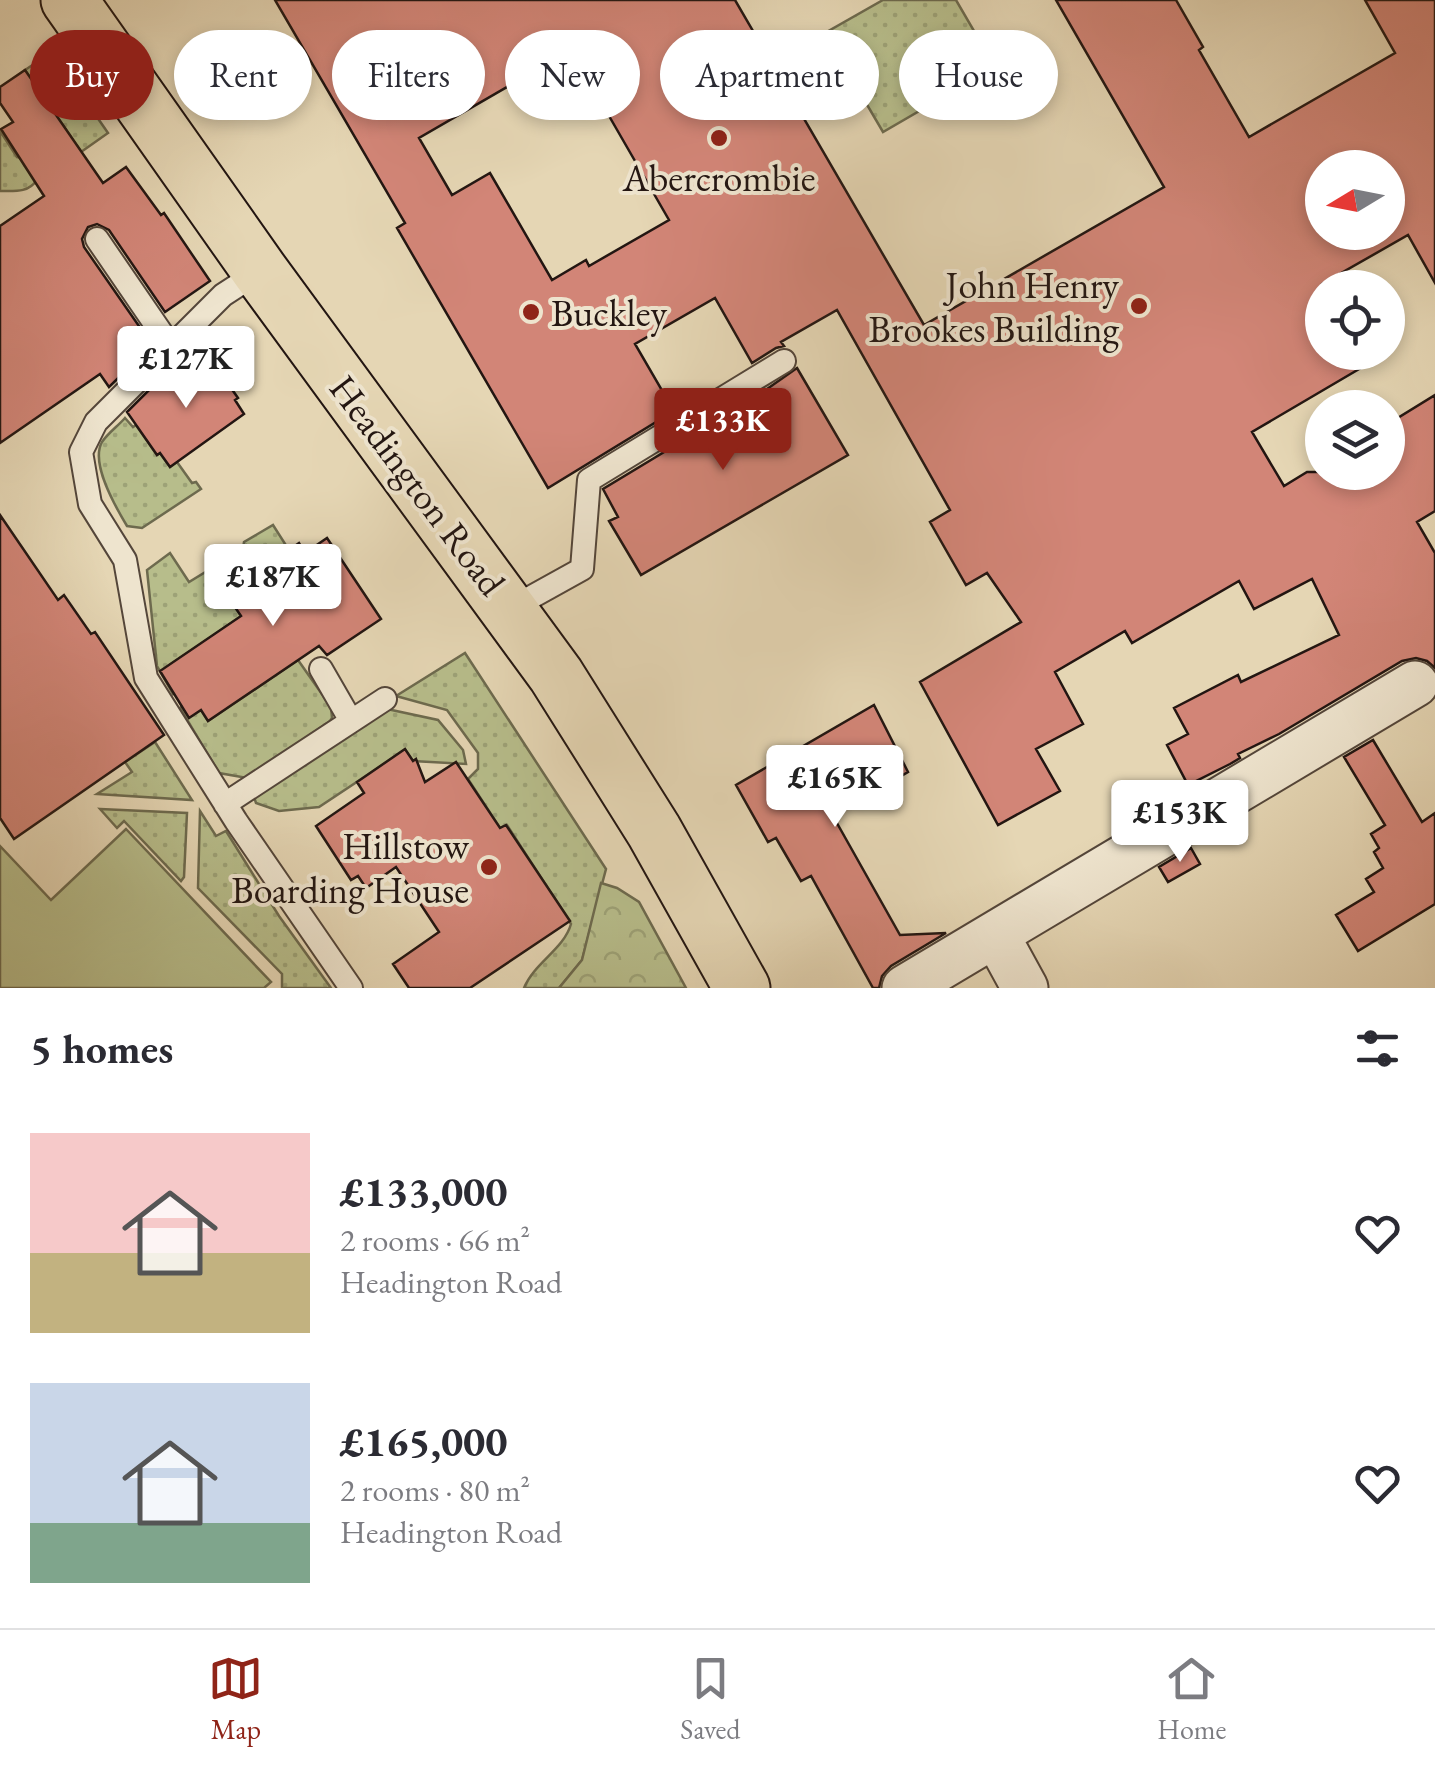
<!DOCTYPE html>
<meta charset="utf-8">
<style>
:root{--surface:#fff;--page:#f2f2f3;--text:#2b2b33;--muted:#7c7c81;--line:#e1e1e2;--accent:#8f2418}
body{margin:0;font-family:"EB Garamond",serif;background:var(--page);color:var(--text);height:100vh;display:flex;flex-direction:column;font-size:38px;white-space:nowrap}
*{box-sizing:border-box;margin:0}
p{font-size:32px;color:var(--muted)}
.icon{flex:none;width:55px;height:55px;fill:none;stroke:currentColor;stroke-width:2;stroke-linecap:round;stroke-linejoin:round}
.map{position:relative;height:988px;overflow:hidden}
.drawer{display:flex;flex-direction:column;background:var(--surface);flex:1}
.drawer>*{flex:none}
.hud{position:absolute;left:30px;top:30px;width:1375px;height:90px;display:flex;gap:20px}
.needle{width:65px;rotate:260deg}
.tools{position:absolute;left:1305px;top:150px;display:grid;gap:20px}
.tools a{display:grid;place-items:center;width:100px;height:100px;border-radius:50%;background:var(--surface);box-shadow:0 5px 15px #0003;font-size:50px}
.price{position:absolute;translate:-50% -85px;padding:0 22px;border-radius:10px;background:#fff;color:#222;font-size:32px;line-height:65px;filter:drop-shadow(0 2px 5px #0008)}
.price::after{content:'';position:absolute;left:50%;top:60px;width:30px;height:22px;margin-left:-15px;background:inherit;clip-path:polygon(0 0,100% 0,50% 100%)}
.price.current{background:var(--accent);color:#fff}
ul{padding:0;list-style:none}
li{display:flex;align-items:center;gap:30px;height:250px;padding:0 30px}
li span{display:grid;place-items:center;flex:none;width:280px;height:200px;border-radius:0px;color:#555}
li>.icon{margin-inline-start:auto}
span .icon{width:120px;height:120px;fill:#fffc;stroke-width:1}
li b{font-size:42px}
h2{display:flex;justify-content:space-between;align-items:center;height:120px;padding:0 30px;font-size:42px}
.pill{padding:0 35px;border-radius:45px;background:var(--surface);box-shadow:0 5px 15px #0003;font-size:35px;line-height:90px}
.pill.current{background:var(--accent);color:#fff}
.tab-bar{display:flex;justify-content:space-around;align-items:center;height:140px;border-top:2px solid var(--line);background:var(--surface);font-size:28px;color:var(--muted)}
.tab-bar a{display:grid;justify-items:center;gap:5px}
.tab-bar .current{color:var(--accent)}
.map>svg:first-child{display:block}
.grass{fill:url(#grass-dots);stroke:#6d6a4e;stroke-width:2.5}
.forest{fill:url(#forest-crowns);stroke:#6d6a4e;stroke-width:2.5}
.park{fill:#b7bd8b;stroke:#6d6a4e;stroke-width:2.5}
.building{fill:#d28577;stroke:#231612;stroke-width:2.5;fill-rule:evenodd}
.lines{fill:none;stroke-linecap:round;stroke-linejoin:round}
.service-casing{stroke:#54463a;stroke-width:26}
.minor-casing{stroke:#54463a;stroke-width:49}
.primary-casing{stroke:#231612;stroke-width:59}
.service{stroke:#eee4ce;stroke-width:22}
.minor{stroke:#eee4ce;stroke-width:45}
.primary{stroke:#e5d6b4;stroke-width:55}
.poi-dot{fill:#8f2418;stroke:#eee4ce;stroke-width:4}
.labels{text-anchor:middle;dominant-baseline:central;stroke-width:8;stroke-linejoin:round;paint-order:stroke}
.poi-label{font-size:38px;fill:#231612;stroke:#eee4ce;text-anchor:end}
.street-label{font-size:38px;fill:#231612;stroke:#eee4ce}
</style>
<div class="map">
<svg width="1435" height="988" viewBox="0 0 1435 988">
<defs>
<pattern id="grass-dots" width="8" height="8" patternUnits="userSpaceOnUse" patternTransform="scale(2.5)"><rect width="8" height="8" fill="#b7bd8b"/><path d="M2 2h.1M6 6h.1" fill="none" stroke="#9da277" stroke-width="1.8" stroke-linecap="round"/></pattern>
<pattern id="forest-crowns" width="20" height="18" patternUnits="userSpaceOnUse" patternTransform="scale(2.5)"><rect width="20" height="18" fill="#b7bd8b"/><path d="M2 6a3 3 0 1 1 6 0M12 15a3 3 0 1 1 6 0" fill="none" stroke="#9da277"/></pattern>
</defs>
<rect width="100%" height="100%" fill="#e5d6b4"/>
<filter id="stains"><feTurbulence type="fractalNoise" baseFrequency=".002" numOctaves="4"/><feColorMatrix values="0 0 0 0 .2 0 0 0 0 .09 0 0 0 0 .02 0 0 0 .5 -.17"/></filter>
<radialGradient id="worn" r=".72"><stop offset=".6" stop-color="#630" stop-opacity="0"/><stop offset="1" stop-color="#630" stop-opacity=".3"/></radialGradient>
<path class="grass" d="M883,0H956L995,67L883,132L825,33Z
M52,52L108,133L81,152L25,70Z
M0,131L17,157L23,158L37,180C28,193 15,191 0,191Z
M125,418L133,427L136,425L157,455L160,453L170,467L177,462L192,483L196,482L201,489L142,528L127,526C115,506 90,463 102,442C108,433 118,426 125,418Z
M273,525L289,550L264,601L171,664L184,685L173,694L157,666L147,570L170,553L189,582L243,549L244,542Z
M465,653L606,869L582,960L559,988H524C534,963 564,949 571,924L507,825L500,828L468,779L478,769V753L447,710L396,696Z
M298,660L331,707L332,718L330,721L247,778L219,773L180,708L194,699L208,721Z
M387,709L438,720L463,750L466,764L413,761L405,750L319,807L279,811L256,803L254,797Z
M155,742L192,800L97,794L132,772L125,762Z
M100,809L187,813L184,877L181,881L124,821L117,828Z
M200,811L216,836L226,831L279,916L331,988H282V974L198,888Z"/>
<path class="forest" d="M601,883L617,888L639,902L686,988H559L582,960Z"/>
<path class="park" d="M126,829L271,982L264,988H0V846L51,900Z"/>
<path class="building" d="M275,0H735L924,325L1164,187L1056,0H1176L1203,47L1199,50L1249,137L1395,53L1365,0H1435V283L1408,235L1322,284V352H1388L1252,432L1284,486L1307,472H1388V424L1435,395V511L1417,522L1435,553V668L1427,661L1416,658L1402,661L1279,734L1238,754L1240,758L1230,764L1188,785L1167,745L1188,734L1174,708L1238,675L1241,682L1339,635L1312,579L1254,609L1239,581L1132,643L1125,631L1055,672L1083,724L1036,749L1060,791L998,825L920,682L1021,622L987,573L966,585L930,522L950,510L837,310L781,342L784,346L776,348L752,363L715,298L635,344L674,411L548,488L397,228L405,223ZM571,50L669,220L589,266L586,260L552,280L490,173L452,195L419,138ZM1322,168H1388V232H1322Z
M25,70L103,183L126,167L161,215L164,213L210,281L165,312L109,230L97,224L88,227L82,239L84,247L141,329L131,336L143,354L109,387L100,374L0,443V226L44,196L1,129L13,122L0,103V87Z
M207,354L238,398L235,400L244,414L170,467L160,453L157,455L127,412L160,379L164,384Z
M797,368L848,455L641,575L609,521L618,517L603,489L689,437L690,439L770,393L767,389Z
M0,515L58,600L64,595L91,634L95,632L164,735L14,839L0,818Z
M327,538L381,619L327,655L319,646L208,721L201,710L189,718L160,671L241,616L226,594L299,543L305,553Z
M874,705L908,772L833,816L900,935L946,933L891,966L882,976L879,988H873L811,876L801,881L776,838L768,842L736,785Z
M1373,740L1422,822L1435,813V904L1358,951L1336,915L1374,892L1366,879L1383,868L1374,852L1379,848L1371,834L1385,825L1344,757Z
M405,749L413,761L416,759L425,782L456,762L500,828L506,825L570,921L470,988H409L393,964L439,932L396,867L366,888L358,876L351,880L316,826L364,793L357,782Z
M1191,848L1200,864L1168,882L1159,867Z"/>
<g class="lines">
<g class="service-casing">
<path id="service" d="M97,239L171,347
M260,271L223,295L96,422L81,452L90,504L125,560L146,678L236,821L351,988
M510,609L582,569L589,480L784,361
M321,669L351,721
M225,804L385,699"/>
</g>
<g class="minor-casing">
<path id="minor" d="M996,935L1025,988
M905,988L1415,684"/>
</g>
<g class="primary-casing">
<path id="primary" d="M69,0L260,271L556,675L654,831L742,988"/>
</g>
<use href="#service" class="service"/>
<use href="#minor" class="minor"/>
<use href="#primary" class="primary"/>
</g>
<g class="poi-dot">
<circle cx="719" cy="138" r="10"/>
<circle cx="1139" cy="306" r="10"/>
<circle cx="531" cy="312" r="10"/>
<circle cx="489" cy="867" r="10"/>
</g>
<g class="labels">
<g class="poi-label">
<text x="719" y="177" text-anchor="middle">Abercrombie</text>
<text x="1119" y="284">John Henry<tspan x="1119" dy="44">Brookes Building</tspan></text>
<text x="551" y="312" text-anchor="start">Buckley</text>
<text x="469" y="845">Hillstow<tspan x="469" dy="44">Boarding House</tspan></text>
</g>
<g class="street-label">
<text transform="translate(418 485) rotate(53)">Headington Road</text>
</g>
</g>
<rect width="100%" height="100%" filter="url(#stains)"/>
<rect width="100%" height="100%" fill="url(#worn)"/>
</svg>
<div class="tools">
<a><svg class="needle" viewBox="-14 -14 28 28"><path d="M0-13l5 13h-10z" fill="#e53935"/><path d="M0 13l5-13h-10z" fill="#7c7c81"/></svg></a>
<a><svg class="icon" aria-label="locate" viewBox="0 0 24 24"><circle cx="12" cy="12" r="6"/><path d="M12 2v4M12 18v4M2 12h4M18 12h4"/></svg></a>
<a><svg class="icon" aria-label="layers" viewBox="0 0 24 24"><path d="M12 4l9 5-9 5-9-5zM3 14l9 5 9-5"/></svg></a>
</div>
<b class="price" style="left:186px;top:411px">£127K</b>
<b class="price current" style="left:723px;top:473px">£133K</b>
<b class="price" style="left:273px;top:629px">£187K</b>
<b class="price" style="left:835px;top:830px">£165K</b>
<b class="price" style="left:1180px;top:865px">£153K</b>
<div class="hud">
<a class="pill current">Buy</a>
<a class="pill">Rent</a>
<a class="pill">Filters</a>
<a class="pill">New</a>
<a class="pill">Apartment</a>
<a class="pill">House</a>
</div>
</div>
<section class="drawer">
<h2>5 homes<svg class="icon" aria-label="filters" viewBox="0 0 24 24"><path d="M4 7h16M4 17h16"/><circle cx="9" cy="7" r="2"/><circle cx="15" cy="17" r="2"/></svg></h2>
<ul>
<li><span style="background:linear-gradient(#f6c9c9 60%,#c2b280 0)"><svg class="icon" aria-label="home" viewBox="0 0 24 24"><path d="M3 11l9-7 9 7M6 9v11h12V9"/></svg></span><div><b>£133,000</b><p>2 rooms · 66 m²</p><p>Headington Road</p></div><svg class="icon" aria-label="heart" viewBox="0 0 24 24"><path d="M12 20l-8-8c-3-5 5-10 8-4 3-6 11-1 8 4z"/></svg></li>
<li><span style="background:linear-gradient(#c9d6e8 70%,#7fa58c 0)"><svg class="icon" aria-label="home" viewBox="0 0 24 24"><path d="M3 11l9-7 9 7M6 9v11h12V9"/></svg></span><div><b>£165,000</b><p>2 rooms · 80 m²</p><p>Headington Road</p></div><svg class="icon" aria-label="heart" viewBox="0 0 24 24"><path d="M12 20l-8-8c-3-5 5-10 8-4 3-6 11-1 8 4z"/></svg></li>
</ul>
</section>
<nav class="tab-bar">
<a class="current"><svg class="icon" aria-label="map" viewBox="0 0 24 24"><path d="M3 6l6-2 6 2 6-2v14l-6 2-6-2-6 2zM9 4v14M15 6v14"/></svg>Map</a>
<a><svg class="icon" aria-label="saved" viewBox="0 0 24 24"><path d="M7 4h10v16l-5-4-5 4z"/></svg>Saved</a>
<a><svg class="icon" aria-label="home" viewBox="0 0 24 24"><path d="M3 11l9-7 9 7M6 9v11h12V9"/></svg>Home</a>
</nav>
